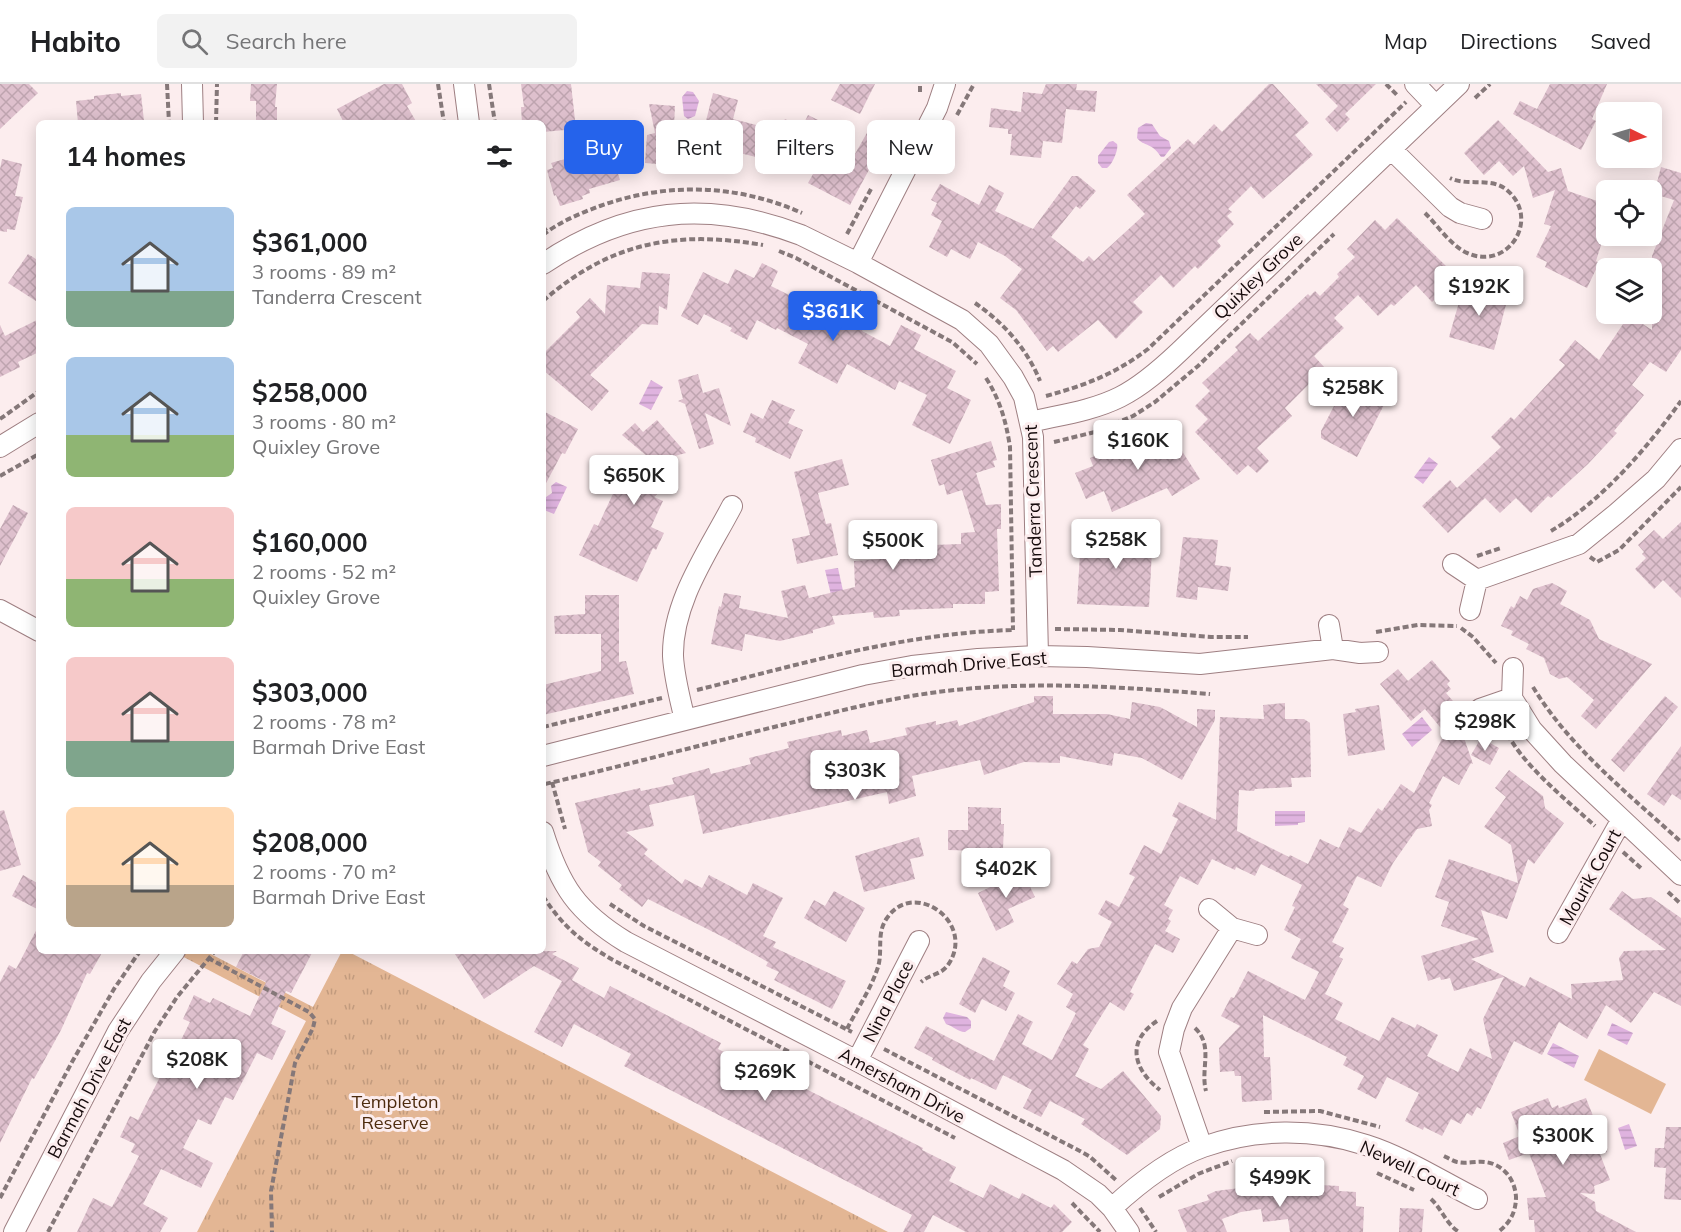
<!DOCTYPE html>
<meta charset="utf-8">
<style>
:root{--surface:#fff;--page:#f2f2f2;--text:#202124;--muted:#757577;--line:#e0e0e0;--accent:#2563eb}
body{margin:0;font-family:Mulish,sans-serif;background:var(--page);color:var(--text);height:100vh;display:flex;flex-direction:column;font-size:22px;white-space:nowrap}
*{box-sizing:border-box;margin:0}
p{font-size:20px;color:var(--muted)}
.icon{flex:none;width:33px;height:33px;fill:none;stroke:currentColor;stroke-width:2;stroke-linecap:round;stroke-linejoin:round}
.map{position:relative;flex:1;overflow:hidden}
.details{position:absolute;left:36px;top:36px;width:510px;height:834px;display:flex;flex-direction:column;background:var(--surface);border-radius:9px;box-shadow:0 3px 15px #0003}
.details>*{flex:none}
.hud{position:absolute;left:564px;top:36px;width:570px;height:54px;display:flex;gap:12px}
.needle{width:39px;rotate:95deg}
.buttons{position:absolute;left:1596px;top:18px;display:grid;gap:12px}
.buttons a{display:grid;place-items:center;width:66px;height:66px;border-radius:9px;background:var(--surface);box-shadow:0 3px 15px #0003;font-size:30px}
.price{position:absolute;translate:-50% -51px;padding:0 14px;border-radius:6px;background:#fff;color:#222;font-size:20px;line-height:39px;filter:drop-shadow(0 2px 3px #0008)}
.price::after{content:'';position:absolute;left:50%;top:36px;width:18px;height:14px;margin-left:-9px;background:inherit;clip-path:polygon(0 0,100% 0,50% 100%)}
.price.current{background:var(--accent);color:#fff}
ul{padding:0;list-style:none}
li{display:flex;align-items:center;gap:18px;height:150px;padding:0 30px}
li span{display:grid;place-items:center;flex:none;width:168px;height:120px;border-radius:9px;color:#555}
li>.icon{margin-inline-start:auto}
span .icon{width:72px;height:72px;fill:#fffc;stroke-width:1}
li b{font-size:26px}
h2{display:flex;justify-content:space-between;align-items:center;height:72px;padding:0 30px;font-size:26px}
.tag{padding:0 21px;border-radius:9px;background:var(--surface);box-shadow:0 3px 15px #0003;font-size:21px;line-height:54px}
.tag.current{background:var(--accent);color:#fff}
header{display:flex;align-items:center;gap:36px;box-sizing:border-box;height:84px;padding:0 30px;background:var(--surface);border-bottom:2px solid var(--line)}
header strong{font-size:28px}
nav{display:flex;gap:33px;margin-inline-start:auto;font-size:21px}
.search{width:420px;height:54px;background:var(--page);display:flex;align-items:center;gap:15px;box-sizing:border-box;padding:0 21px;border-radius:9px;color:var(--muted);font-size:22px}
.map>svg:first-child{display:block}
.grass{fill:#e3b694}
.park{fill:url(#park-tufts)}
.water{fill:url(#water-rules)}
.building{fill:url(#building-cross-hatch)}
.lines{fill:none;stroke-linecap:round;stroke-linejoin:round}
.minor-casing{stroke:#9e7f82;stroke-width:22}
.path{stroke:#857879;stroke-width:4;stroke-dasharray:6 3;stroke-linecap:butt}
.minor{stroke:#fff;stroke-width:20}
.labels{text-anchor:middle;dominant-baseline:central;stroke-width:6;stroke-linejoin:round;paint-order:stroke}
.street-label{font-size:18px;fill:#14090a;stroke:#fcedee}
.park-label{font-size:18px;fill:#4d2b0e;stroke:#fcedee}
</style>
<header>
<strong>Habito</strong>
<div class="search"><svg class="icon" aria-label="search" viewBox="0 0 24 24"><circle cx="10" cy="10" r="6"/><path d="M15 15l6 6"/></svg>Search here</div>
<nav><a>Map</a><a>Directions</a><a>Saved</a></nav>
</header>
<div class="map">
<svg width="1681" height="1148" viewBox="0 0 1681 1148">
<defs>
<pattern id="park-tufts" width="24" height="20" patternUnits="userSpaceOnUse" patternTransform="scale(1.5)"><rect width="24" height="20" fill="#e3b694"/><path d="M3 7l-1-3M5 7V3M7 7l1-3M15 17l-1-3M17 17v-4M19 17l1-3" fill="none" stroke="#c29b7e"/></pattern>
<pattern id="water-rules" width="6" height="5" patternUnits="userSpaceOnUse" patternTransform="scale(1.5)"><rect width="6" height="5" fill="#dfb3df"/><path d="M0 2.5h6" fill="none" stroke="#be99be"/></pattern>
<pattern id="building-cross-hatch" width="8" height="8" patternUnits="userSpaceOnUse" patternTransform="scale(1.5)"><rect width="8" height="8" fill="#dec0cd"/><path d="M0 0l8 8M0 8l8-8" fill="none" stroke="#bea4af"/></pattern>
</defs>
<rect width="100%" height="100%" fill="#fcedee"/>
<path class="grass" d="M1599,965L1666,1000L1651,1030L1584,996Z"/>
<path class="park" d="M205,867L313,923L342,867H347L888,1148H197L306,937L174,868Z"/>
<path class="water" d="M687,7L693,8L699,17L695,32L688,35L684,32L682,13Z
M1146,39L1152,40L1160,52L1169,57L1171,64L1164,73H1161C1152,58 1144,63 1137,54L1138,44Z
M1113,57L1117,60C1119,65 1112,81 1107,84H1102L1098,79V72L1109,58Z
M651,296L663,303L651,326L639,320Z
M1429,373L1438,380L1423,400L1414,393Z
M556,398L567,403L554,430L544,426L543,415L552,409L551,402Z
M838,484L845,516L833,519L825,486Z
M1422,633L1432,646L1412,663L1402,650Z
M1275,727H1305V738L1298,739V741L1275,742Z
M946,928L967,933L971,937V944L965,948C958,948 953,942 946,940L943,934Z
M1612,939L1633,949L1627,961L1607,951Z
M1553,959L1579,972L1574,984L1547,970Z
M1629,1040L1637,1062L1625,1066L1618,1044Z"/>
<path class="building" d="M0,0H29L38,9L0,45Z
M251,0H277L275,23H277V39H256V17H250Z
M384,0H402L412,19L407,22L417,39H344L337,25Z
M521,0H571L576,45L543,48V39H522L521,23H524Z
M840,0H875L860,30L831,16Z
M1046,0H1077L1076,6L1097,7L1095,28L1066,25L1062,59L1043,57L1041,74L1010,71L1012,50H1008V45L989,43L991,24L1021,28L1023,8L1042,10Z
M1269,0H1273L1309,39L1295,51L1313,71L1263,115L1251,102L1228,125L1232,128L1227,132L1234,140L1217,157L1221,162L1198,185L1195,182L1173,204L1161,191L1133,218L1143,228L1116,255L1098,236L1058,268L1053,262L1047,267L1016,226L1000,214L1022,185L1005,172L978,158L970,175L951,165L947,173L929,163L942,137L931,131L937,119L931,116L940,100L979,121L989,101L1004,109L995,127L1033,145L1072,92H1078L1096,107L1080,125L1076,122L1051,153L1083,178L1089,172L1094,177L1145,130L1127,111L1188,55L1194,61L1214,40L1222,48Z
M1316,0H1376L1345,30L1350,35L1337,48L1325,35L1338,22Z
M1550,0H1607L1592,35L1596,37L1581,66L1513,30L1520,17L1537,25Z
M121,9V12L141,10L144,37L78,39L76,17L94,15V12Z
M713,9L738,16L733,35L779,47L785,35L802,43L808,31L828,41L819,59L851,77L868,47L885,56L850,121L808,99L813,90L781,73L772,89L757,81L760,74L687,56V61L673,60L671,81L645,79L647,51L655,49L649,20L675,22L674,43L704,45Z
M1498,36L1548,88L1561,84L1568,107L1606,120V145L1596,177L1599,179L1587,204L1545,183L1547,178L1536,173L1551,142L1544,140L1555,106L1533,114L1524,82L1513,92L1499,77L1484,91L1464,69Z
M579,71L582,82L613,74L620,96L589,105L590,109L582,112L583,115L560,122L556,111L554,112L547,86L553,84L551,79Z
M2,75L22,80L15,112L23,113L15,146L7,145V148L0,147V85Z
M1661,83L1681,89V266L1666,288L1650,278L1632,301L1644,311L1614,347L1617,349L1588,380L1551,414L1548,412L1531,429L1516,414L1500,429L1485,414L1448,449L1422,422L1450,396L1457,404L1501,363L1491,353L1511,333L1514,336L1565,281L1559,276L1575,256L1599,276L1629,231L1652,246V172L1674,116L1654,110Z
M1397,134L1448,184L1438,194L1453,198L1432,218L1416,201L1394,222L1391,220L1378,232L1358,211L1334,234L1344,244L1314,272L1325,284L1285,324L1292,332L1257,364L1269,377L1257,389L1248,381L1237,391L1195,348L1208,335L1195,322L1210,307L1202,299L1238,266L1235,263L1250,249L1258,257L1308,210L1310,212L1315,207L1320,212L1339,193L1337,190L1355,173L1347,165L1375,136L1385,146Z
M28,170L39,177V219L8,199Z
M762,179L778,187L771,202L805,219L806,216L829,228L837,213L871,230L862,247L890,262L901,241L921,251L914,265L956,287L947,304L971,316L950,360L912,341L927,311L899,297L895,306L847,280L837,300L798,279L808,260L777,244L776,246L757,236L747,256L730,247L732,244L704,230L698,241L681,232L703,188L728,200L735,185L754,194Z
M642,188L670,190L667,226L659,222L658,241L642,240L590,291L609,307L592,327L543,286V270L580,233L576,228L590,214L605,230L607,201L640,204Z
M1464,201L1508,213L1494,266L1449,253Z
M39,235V268L18,278L20,283L0,293V241L5,252Z
M698,290L703,309L719,304L731,342L705,329L714,360L699,365L685,320L678,317L683,315L678,296Z
M1348,295L1387,315L1357,373L1321,354V347Z
M772,316L795,326L788,339L803,346L790,375L755,358L756,354L743,348L751,329L763,335Z
M543,327L578,345L565,370L562,369L543,405Z
M657,336L686,369L667,374L671,378L667,383L676,392L654,413L663,417L651,443L664,449L656,466L653,464L637,498L579,471L594,440L598,442L631,371L644,378L648,373L622,351L635,339L643,348Z
M1150,345L1159,361L1173,353L1200,395L1172,412L1167,404L1112,428L1104,407L1086,415L1075,389L1093,382L1090,374L1114,364L1115,366Z
M991,357L997,376L993,377L995,383L976,389L986,421L1001,420V445H997L999,507L985,508V520H953V524L899,526L900,532L874,534L873,528L832,532L835,540L813,546V549L780,557L745,550L742,567L711,560L719,522L721,523L724,509L741,512L739,524L788,534L781,507L805,501L809,514L855,503L854,477L907,473L906,462L961,460V449L975,448L962,406L947,411L944,400L939,402L931,376Z
M842,375L849,401L818,409L826,440L831,439L838,471L797,480L792,455L810,451L794,388Z
M13,421L28,429L0,482V445Z
M1681,438V514L1663,496L1654,505L1635,485L1646,474L1642,470L1644,468L1638,461L1654,446L1663,455Z
M1120,445L1153,447L1149,523L1077,520L1081,453L1125,456Z
M1183,453L1218,456L1215,481L1231,483L1228,507L1198,503L1197,516L1176,513Z
M1552,499L1567,507L1560,520L1590,536L1599,555L1652,580L1596,645L1581,632L1594,616L1567,593L1559,595L1550,590L1544,574L1526,565L1529,560L1511,551L1513,547L1501,542L1511,522L1514,524L1520,512L1527,516L1533,505Z
M585,511H619V578L626,577L634,610L543,631V601L601,587V550H555L554,532L585,530Z
M1432,576L1450,597L1447,600L1451,605L1446,609L1459,624L1455,628L1473,680L1471,679L1459,701L1443,692L1429,719L1432,721L1429,726L1432,742L1417,745L1393,779L1381,803L1357,792L1343,821L1349,825L1332,858L1344,864L1339,873L1343,875L1325,910L1343,919L1335,935L1379,957L1392,933L1415,944L1417,940L1438,951L1427,972L1458,988L1470,964L1492,975L1483,935L1504,893L1454,907L1450,894L1441,896L1440,893L1428,897L1421,872L1479,855L1441,842L1449,818L1435,813L1449,775L1518,799L1511,761L1484,743L1506,713L1495,704L1509,686L1543,712L1545,724L1564,739L1534,780L1528,775L1507,835L1481,826L1494,868L1471,875L1525,903L1530,893L1572,915L1571,900L1623,896L1619,874L1624,867L1666,866L1609,825L1622,807L1633,815L1651,813L1681,834V922L1654,908L1631,939L1606,921L1587,955L1559,938L1542,971L1514,957L1481,1025L1477,1023L1472,1032L1467,1029L1461,1040L1451,1035L1442,1052L1424,1043L1423,1046L1405,1037L1419,1009L1387,993L1376,1015L1357,1005L1364,992L1343,981L1347,973L1263,931L1264,973H1270L1272,1016L1242,1018L1241,992H1235L1234,987L1220,988L1219,964L1240,942L1221,932L1231,913L1234,914L1248,887L1305,916L1319,888L1291,874L1301,855L1284,846L1295,823L1292,822L1302,801L1261,780L1255,792L1236,783L1235,786L1212,775L1198,801L1180,792L1164,821L1173,826L1168,835L1171,837L1165,847L1180,855L1173,869L1155,860L1130,908L1134,910L1124,927L1110,918L1083,961L1089,965L1075,992L1101,1005L1123,987L1161,1032L1160,1045L1127,1071L1081,1040L1085,1035L1050,1017L1041,1033L1023,1024L1032,1006L1003,991L996,1006L971,994L970,996L932,976L933,974L914,964L926,942L994,977L1018,930L1033,938L1022,960L1052,976L1076,929L1066,923L1073,910L1057,900L1072,877L1077,880L1088,865L1099,863L1112,838L1098,830L1106,816L1119,823L1135,793L1129,790L1144,761L1161,770L1178,735L1172,732L1179,718L1216,736L1220,633L1264,635L1263,621L1285,619V635H1304L1310,639L1311,693L1291,694L1292,703L1255,705L1254,707L1239,706L1237,747L1289,773L1290,771L1308,780L1320,755L1339,764L1349,743L1361,749L1378,724L1382,727L1401,700L1414,709L1445,649L1425,625L1411,637L1380,600L1398,585L1408,597Z
M1034,612H1053V630H1107L1130,635L1132,618L1160,623L1197,643V625L1215,626V636L1182,696L1142,674L1114,669L1112,682L1060,672V679L1024,678L984,691L980,676L912,692L916,712L889,720L887,708L703,750L694,711L649,721L654,742L626,748L648,765L644,770L682,800L685,795L702,804L709,791L747,811L753,799L783,814L763,852L776,858L773,863L846,897L832,925L774,896L779,888L766,882L768,878L725,854L648,815L642,823L619,805L622,801L598,782L601,778L588,768L575,719L640,704L641,707L674,700L672,694L709,684L711,690L751,680L749,674L789,664L787,658L841,646L842,652L867,646L870,659L907,651L905,644L936,637V641L957,636L959,642L1034,618Z
M1665,612L1678,623L1624,688L1611,676Z
M1379,621L1385,666L1348,672L1343,630L1356,628L1355,625Z
M1481,654L1499,664L1490,681L1471,671Z
M1681,662V716L1672,710L1664,722L1647,710Z
M968,723L1001,724V740H1004L1003,765L981,764L982,767L948,766V746H968Z
M4,726L21,781L0,787V727Z
M919,753L924,772L910,775L915,795L864,808L855,772Z
M1017,790H1024L1035,813L1008,825L1014,838L996,847L978,809Z
M23,791L39,800V826L12,812Z
M834,807L865,824L846,858L804,834L814,816L825,822Z
M39,841V867H103L90,890L87,889L61,946L34,995L32,994L0,1059V898L9,881L16,885Z
M244,867H313L291,909L286,907L271,940L286,947L272,976L257,969L233,1016L225,1013L211,1041L198,1035L183,1064L213,1079L201,1104L161,1085L143,1120L168,1134L160,1148H77L93,1114L112,1123L139,1072L131,1068L135,1060L120,1053L130,1032L138,1036L161,991L163,992L190,938L183,935L194,911L210,919L213,914L250,932L266,898L236,883Z
M453,867H557L552,870L579,884L572,896L604,914L610,902L721,959L718,965L748,980L750,976L768,985L766,989L795,1002L796,1000L923,1064L922,1066L956,1083L949,1097L983,1114L990,1100L1019,1115L1022,1109L1051,1124L1054,1120L1072,1138L1062,1148H966L933,1131L924,1148H903L912,1131L624,982L631,970L574,940L562,963L534,948L562,897L534,882L484,915Z
M983,873L1010,887L1003,902L1015,909L1006,927L982,915L975,929L959,920Z
M1548,1014L1552,1024L1558,1021L1559,1024L1586,1014L1607,1068L1600,1070L1610,1096L1594,1102L1595,1110L1580,1109L1595,1118L1596,1127L1636,1148H1535L1534,1136H1529L1527,1114L1546,1113L1529,1069L1509,1076L1503,1059L1520,1052L1511,1028Z
M1666,1043H1681V1116L1664,1115L1666,1084L1654,1083L1655,1064H1664Z
M1302,1096V1100L1339,1102V1107L1356,1108V1122L1364,1123L1363,1148H1290L1288,1135L1263,1138L1261,1125L1241,1128L1222,1135L1227,1148H1187L1178,1126L1209,1116L1207,1111L1216,1107Z
M1400,1124L1424,1125L1422,1148H1399Z"/>
<g class="lines">
<g class="minor-casing">
<path id="minor" d="M192,0L193,39
M464,0L469,39
M1415,0L1436,22
M1391,65L1450,123L1460,129L1482,135
M858,179L937,24L945,0
M543,180C626,124 707,115 801,151L858,179L962,236L989,260L1013,293L1024,313L1033,353L1038,572
M1030,338C1060,331 1092,327 1120,313C1142,302 1161,285 1179,268L1459,0
M0,363L39,339
M1453,480L1477,496L1470,526
M1477,496L1579,460L1616,430L1656,395L1681,365
M0,526L39,547
M1329,541L1333,565L1360,569L1378,568
M1512,614L1532,646L1563,680L1681,791
M1480,625L1512,614L1513,584
M685,636C680,615 674,593 673,572C672,518 708,468 732,422
M543,672L863,591L912,582L978,575L1038,572L1087,573L1200,580L1333,565
M543,748C560,802 577,828 626,858L857,977L1063,1086L1098,1110L1112,1124L1129,1148
M1209,825L1232,844L1257,851
M1558,849L1621,737
M857,977L919,857
M1202,1063L1169,968L1174,945L1182,924L1232,844
M1112,1124C1138,1100 1169,1075 1203,1063C1255,1044 1314,1044 1366,1061C1404,1073 1441,1097 1477,1115
M14,1148L118,947L151,897L175,867"/>
</g>
<path class="path" d="M167,0L169,39
M438,0L444,39
M489,0L495,39
M1386,0L1398,12
M920,8V0
M1475,14L1490,0
M957,31L974,0
M216,39L217,0
M1425,129C1437,141 1450,160 1465,168C1507,189 1541,136 1508,107C1492,92 1468,103 1450,94
M543,142L547,148
M847,150L872,103
M543,151C559,138 581,129 600,122C667,98 737,100 802,129
M779,167L796,174L952,258L977,280
M543,217C610,158 677,146 763,161
M975,219C1004,239 1027,265 1040,297
M986,294C1000,316 1006,337 1010,363L1013,546
M1046,312C1086,301 1115,290 1148,265L1406,18
M0,335L39,307
M1054,358L1095,348L1133,332L1155,318L1198,282L1334,150
M0,392L39,370
M1551,447C1602,417 1647,364 1681,317
M1477,472L1501,464
M1590,473L1597,478L1619,466L1681,403
M1461,544L1473,553L1496,579
M1055,545L1120,546L1211,553H1248
M1376,548L1418,541L1457,542
M1533,603C1570,664 1629,710 1681,758
M697,606C801,580 904,549 1013,546
M1504,642C1517,677 1568,717 1595,742
M543,643L662,614
M552,698L565,745
M545,700C623,682 700,661 778,642C831,629 884,615 938,608C1029,596 1119,603 1210,610
M1623,768L1642,785
M1668,808L1681,820
M543,812C563,843 582,858 613,876L955,1054
M610,820L644,842L852,948
M208,874L309,928L315,935L313,944L295,979L271,1107L272,1148
M1157,937C1125,958 1134,986 1160,1006
M1195,944C1214,962 1200,985 1206,1007
M847,945C857,925 871,905 878,883C883,867 876,849 887,834C914,794 977,839 948,881C941,891 930,890 921,898
M884,965L1078,1066L1089,1072L1117,1097
M1264,1028L1320,1027L1380,1043
M1444,1072C1448,1074 1453,1077 1457,1078C1466,1080 1476,1077 1485,1078C1503,1080 1515,1095 1516,1113C1516,1128 1510,1139 1498,1148
M1377,1089L1414,1106
M1159,1113L1198,1090L1232,1077
M0,1114L72,978L114,905L140,867
M1431,1115C1442,1125 1446,1140 1459,1148
M1072,1119L1100,1148
M1140,1124L1156,1148
M48,1148L155,947L177,913L215,867"/>
<use href="#minor" class="minor"/>
</g>
<g class="labels">
<g class="street-label">
<text transform="translate(1258 192) rotate(-44)">Quixley Grove</text>
<text transform="translate(1033 417) rotate(-92)">Tanderra Crescent</text>
<text transform="translate(969 580) rotate(-5)">Barmah Drive East</text>
<text transform="translate(1590 793) rotate(-61)">Mourik Court</text>
<text transform="translate(888 917) rotate(-63)">Nina Place</text>
<text transform="translate(902 1001) rotate(28)">Amersham Drive</text>
<text transform="translate(89 1004) rotate(-62)">Barmah Drive East</text>
<text transform="translate(1410 1084) rotate(25)">Newell Court</text>
</g>
<g class="park-label">
<text x="395" y="1017">Templeton<tspan x="395" dy="21">Reserve</tspan></text>
</g>
</g>
</svg>
<div class="buttons">
<a><svg class="needle" viewBox="-14 -14 28 28"><path d="M0-13l5 13h-10z" fill="#e53935"/><path d="M0 13l5-13h-10z" fill="#757577"/></svg></a>
<a><svg class="icon" aria-label="locate" viewBox="0 0 24 24"><circle cx="12" cy="12" r="6"/><path d="M12 2v4M12 18v4M2 12h4M18 12h4"/></svg></a>
<a><svg class="icon" aria-label="layers" viewBox="0 0 24 24"><path d="M12 4l9 5-9 5-9-5zM3 14l9 5 9-5"/></svg></a>
</div>
<b class="price" style="left:1479px;top:233px">$192K</b>
<b class="price current" style="left:833px;top:258px">$361K</b>
<b class="price" style="left:1353px;top:334px">$258K</b>
<b class="price" style="left:1138px;top:387px">$160K</b>
<b class="price" style="left:634px;top:422px">$650K</b>
<b class="price" style="left:1116px;top:486px">$258K</b>
<b class="price" style="left:893px;top:487px">$500K</b>
<b class="price" style="left:1485px;top:668px">$298K</b>
<b class="price" style="left:855px;top:717px">$303K</b>
<b class="price" style="left:1006px;top:815px">$402K</b>
<b class="price" style="left:197px;top:1006px">$208K</b>
<b class="price" style="left:765px;top:1018px">$269K</b>
<b class="price" style="left:1563px;top:1082px">$300K</b>
<b class="price" style="left:1280px;top:1124px">$499K</b>
<div class="hud">
<a class="tag current">Buy</a>
<a class="tag">Rent</a>
<a class="tag">Filters</a>
<a class="tag">New</a>
</div>
<section class="details">
<h2>14 homes<svg class="icon" aria-label="filters" viewBox="0 0 24 24"><path d="M4 7h16M4 17h16"/><circle cx="9" cy="7" r="2"/><circle cx="15" cy="17" r="2"/></svg></h2>
<ul>
<li><span style="background:linear-gradient(#a9c7e8 70%,#7fa58c 0)"><svg class="icon" aria-label="home" viewBox="0 0 24 24"><path d="M3 11l9-7 9 7M6 9v11h12V9"/></svg></span><div><b>$361,000</b><p>3 rooms · 89 m²</p><p>Tanderra Crescent</p></div></li>
<li><span style="background:linear-gradient(#a9c7e8 65%,#8fb573 0)"><svg class="icon" aria-label="home" viewBox="0 0 24 24"><path d="M3 11l9-7 9 7M6 9v11h12V9"/></svg></span><div><b>$258,000</b><p>3 rooms · 80 m²</p><p>Quixley Grove</p></div></li>
<li><span style="background:linear-gradient(#f6c9c9 60%,#8fb573 0)"><svg class="icon" aria-label="home" viewBox="0 0 24 24"><path d="M3 11l9-7 9 7M6 9v11h12V9"/></svg></span><div><b>$160,000</b><p>2 rooms · 52 m²</p><p>Quixley Grove</p></div></li>
<li><span style="background:linear-gradient(#f6c9c9 70%,#7fa58c 0)"><svg class="icon" aria-label="home" viewBox="0 0 24 24"><path d="M3 11l9-7 9 7M6 9v11h12V9"/></svg></span><div><b>$303,000</b><p>2 rooms · 78 m²</p><p>Barmah Drive East</p></div></li>
<li><span style="background:linear-gradient(#ffd9b3 65%,#b9a48a 0)"><svg class="icon" aria-label="home" viewBox="0 0 24 24"><path d="M3 11l9-7 9 7M6 9v11h12V9"/></svg></span><div><b>$208,000</b><p>2 rooms · 70 m²</p><p>Barmah Drive East</p></div></li>
</ul>
</section>
</div>
